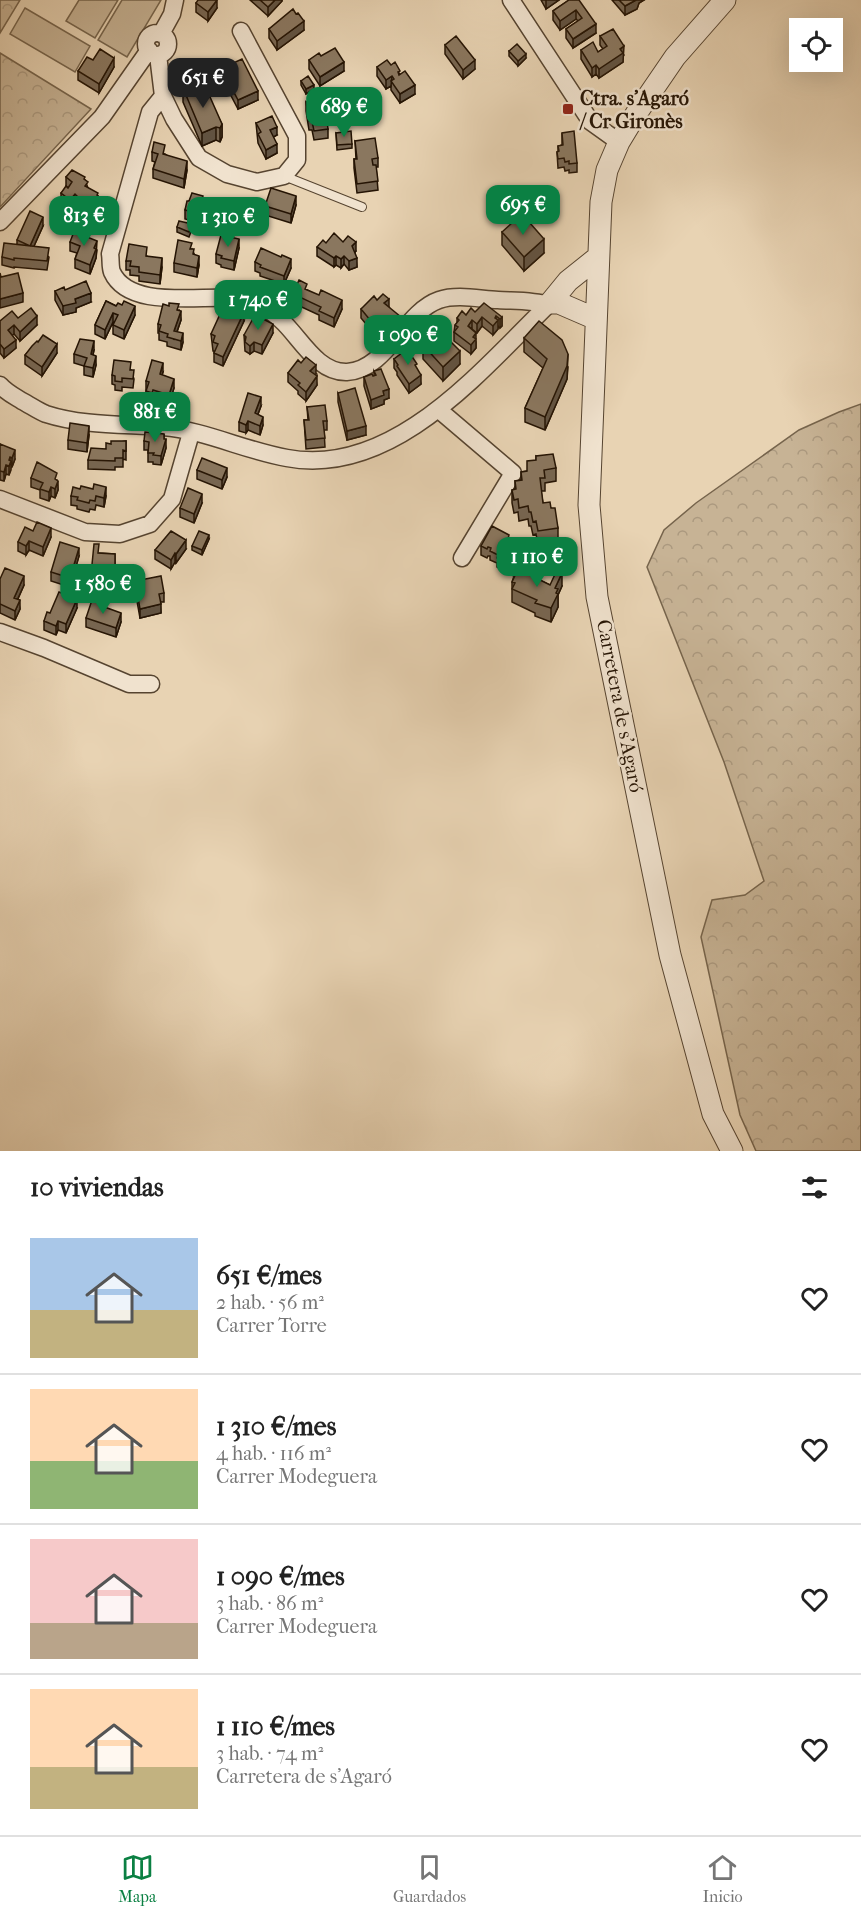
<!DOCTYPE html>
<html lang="es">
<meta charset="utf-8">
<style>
:root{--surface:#fff;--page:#f6f6f6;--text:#222;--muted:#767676;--line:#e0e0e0;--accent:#0b8043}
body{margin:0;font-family:"IM FELL French Canon",serif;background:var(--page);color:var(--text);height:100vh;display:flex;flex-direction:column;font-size:22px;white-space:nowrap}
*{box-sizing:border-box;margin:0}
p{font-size:20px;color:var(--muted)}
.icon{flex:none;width:33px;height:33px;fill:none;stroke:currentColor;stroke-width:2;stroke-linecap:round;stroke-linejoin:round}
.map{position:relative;height:1151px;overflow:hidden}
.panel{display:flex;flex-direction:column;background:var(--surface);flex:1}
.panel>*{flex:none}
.tools{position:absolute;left:789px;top:18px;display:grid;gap:12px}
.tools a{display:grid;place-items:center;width:54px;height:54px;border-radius:0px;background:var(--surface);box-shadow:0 6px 24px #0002;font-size:30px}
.price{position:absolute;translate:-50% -51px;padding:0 14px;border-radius:12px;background:var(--accent);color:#fff;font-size:20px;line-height:39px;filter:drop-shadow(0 2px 3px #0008)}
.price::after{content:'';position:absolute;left:50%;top:36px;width:18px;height:14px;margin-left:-9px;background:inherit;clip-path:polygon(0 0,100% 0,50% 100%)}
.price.current{background:#222;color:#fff}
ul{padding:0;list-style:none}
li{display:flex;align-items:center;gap:18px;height:150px;padding:0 30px}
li+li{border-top:2px solid var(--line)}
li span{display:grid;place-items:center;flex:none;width:168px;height:120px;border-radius:0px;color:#555}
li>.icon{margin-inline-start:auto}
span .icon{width:72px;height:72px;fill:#fffc;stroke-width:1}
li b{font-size:26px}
h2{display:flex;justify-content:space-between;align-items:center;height:72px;padding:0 30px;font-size:26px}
.tabs{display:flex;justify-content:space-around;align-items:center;height:84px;border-top:2px solid var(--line);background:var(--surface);font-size:16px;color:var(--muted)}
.tabs a{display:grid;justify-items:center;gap:3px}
.tabs .current{color:var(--accent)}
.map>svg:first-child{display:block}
.forest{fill:url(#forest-crowns);stroke:#76644c;stroke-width:1.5}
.green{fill:#c7b395;stroke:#76644c;stroke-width:1.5}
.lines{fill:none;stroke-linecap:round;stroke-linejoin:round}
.service-casing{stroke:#564430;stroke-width:10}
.minor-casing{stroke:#564430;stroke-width:19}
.tertiary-casing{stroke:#564430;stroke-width:23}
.service{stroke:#f0e2ce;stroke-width:8}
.minor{stroke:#f0e2ce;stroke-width:16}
.tertiary{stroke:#f0e2ce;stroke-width:21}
.wall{fill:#776652;stroke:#251404;stroke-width:1.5}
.shaded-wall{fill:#615342;stroke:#251404;stroke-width:1.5}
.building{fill:#8a775f;stroke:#251404;stroke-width:1.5}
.poi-dot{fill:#8f2418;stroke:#f0e2ce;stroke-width:2}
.labels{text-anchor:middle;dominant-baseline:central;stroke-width:5;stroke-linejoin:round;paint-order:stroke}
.poi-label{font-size:20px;font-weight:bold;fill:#251404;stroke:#f0e2ce;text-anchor:start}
.street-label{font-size:20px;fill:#251404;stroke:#f0e2ce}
</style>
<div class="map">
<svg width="861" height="1151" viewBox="0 0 861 1151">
<defs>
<pattern id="forest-crowns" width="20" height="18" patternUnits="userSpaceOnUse" patternTransform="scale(1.5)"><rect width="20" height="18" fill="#c7b395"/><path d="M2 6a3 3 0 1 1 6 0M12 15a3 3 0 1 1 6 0" fill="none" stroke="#ab997f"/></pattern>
</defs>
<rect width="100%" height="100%" fill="#e8d3b3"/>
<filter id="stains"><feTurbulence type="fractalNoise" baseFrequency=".00333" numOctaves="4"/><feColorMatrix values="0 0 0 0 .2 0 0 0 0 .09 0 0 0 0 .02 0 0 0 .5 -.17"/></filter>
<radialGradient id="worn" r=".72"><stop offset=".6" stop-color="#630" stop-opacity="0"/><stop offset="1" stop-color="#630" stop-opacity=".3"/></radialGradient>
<path class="forest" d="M0,0H20L0,33Z
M0,53L91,109L0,207Z
M861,404V1151H756L740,1115L701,937L712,900L745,895L764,881L724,762L647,567L664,530L696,503L799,430L839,412Z"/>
<path class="green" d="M79,0H118L95,38L66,21Z
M122,0H161L127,57L98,40Z
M25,8L90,46L75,72L10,34Z"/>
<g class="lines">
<g class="service-casing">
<path id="service" d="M284,176L362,207"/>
</g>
<g class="minor-casing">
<path id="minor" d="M511,0L591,122L619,142
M146 44a11 11 0 1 1 22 0a11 11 0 1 1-22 0Z
M161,34L172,14L175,0
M158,55L163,96L174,119L199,158L227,174L257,182L284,176L297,160V136L241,31
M163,96L150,112L110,254C111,259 110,267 112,272C130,312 208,293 241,299C255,302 270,310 281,320C300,337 317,373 347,372C387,370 404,312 439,300C457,294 479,299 498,300C514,301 533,300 548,305
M0,222L102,117L149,50
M0,385C6,392 14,396 22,401C30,405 38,411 46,414C83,426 125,424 163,427C204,430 246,451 287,458C394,478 482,369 550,303
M439,410L513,473L462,558
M0,499L85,532L120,534L150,524L172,499L191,433
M0,632L44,648L129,684H151"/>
</g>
<g class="tertiary-casing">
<path id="tertiary" d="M725,0L675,57L636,114L619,142L607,170L601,202L589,505L597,597L670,955L713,1114L732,1151
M550,303L568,281L598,257
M550,303H559L596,319"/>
</g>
<use href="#service" class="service"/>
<use href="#minor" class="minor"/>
<use href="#tertiary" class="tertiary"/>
</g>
<path class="wall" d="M250,0H282V1L268,16Z
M541,0H559L546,9Z
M569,0L596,33L573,48L566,38V29L578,21L576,19L560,30L553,20V11Z
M612,0H644L639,3L637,9L625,15Z
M196,3L217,8L208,21L196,12Z
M296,14L304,30L277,50L269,38V29Z
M600,36L624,55L623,56V62L599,78L596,74L592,77L581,59V50L598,52L603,49L600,45Z
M445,45L475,69L463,79L445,54Z
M509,51L526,58L518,66L509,56Z
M321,56L344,71L320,86L309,69V60Z
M93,60L114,67L99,93L78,80V71Z
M231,64L258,100L238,109L227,88V79L232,77L231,73Z
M391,65L400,74L415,94L400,103L391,90V86L386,89L377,76V67Z
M301,81L314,89L306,94L301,85Z
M183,88L207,98L222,124V137L220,142L216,140L202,146L183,102Z
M306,102L328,129V138L314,140L312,130H309L306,111Z
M256,123L277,135L273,137L277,153L266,159L258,143Z
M336,133L352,144V148L337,150Z
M562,133L577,163V172L569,173V170L565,171L564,167L558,168L557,152L558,151V146L562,145Z
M355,141L378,158V167H376L378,190L357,193L354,168V159H356Z
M152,152L165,154L187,170L184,188L153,178V169L155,162L152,161Z
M66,177L85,180L88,188L98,196L103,209L97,216L91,211L90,213V217L83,225L74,218V204L70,209L61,202V193L68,188L66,186Z
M203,200L216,213L214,227L210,226L209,234L194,229V221L185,219V210L189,201Z
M296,205L291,223L265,215V206Z
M43,226L34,246L49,257L47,270L14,267V268L2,265V257L17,244V240Z
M177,227L192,229L189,237L177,232Z
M502,232L544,253L524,271L502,245Z
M84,236L97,250L96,258L90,274L75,268V259L77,253L70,251V242Z
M343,242L356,251L355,252L357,267L349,270L344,264L341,268L336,265L334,267L317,256V247L326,243Z
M239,248L234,270L221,267V265L216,263V254Z
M192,249L199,265L197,277L174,272V263Z
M147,256L162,267L160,284L139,281V276L130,275V270H126V261Z
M255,262L291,268L284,284L260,276V273L255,271Z
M65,290L91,302L76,308V312L63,315L55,300V291Z
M307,290L342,309L334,327L319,320V315L293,303V294Z
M377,300L389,307L401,326L389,338L380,330L375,335L361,318V309Z
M106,301L135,315L124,339L113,334V325L114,323L113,322L105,339L95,334V325Z
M179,310L181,320L177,332L183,342L181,350L167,346V342L159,340V333H158V324Z
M475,312L502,317V326L500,328L498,326V329L493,335L482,326L477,333L472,329L476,342V348L471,354L454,341V332L455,325L457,323V318Z
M18,318L37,325L20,341L14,334L12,335L16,348L4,358L0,353V321Z
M244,321L223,366L214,362V351H213L211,334Z
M415,330L439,335L460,364L443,381L423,359V352L415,344Z
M273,333L262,354L254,351L250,354L245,351L244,335Z
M524,338L568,367L567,379L545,430L525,422V408L543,368L524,352Z
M38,342L57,353L42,376L25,364V355Z
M94,350L93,355L96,365L93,377L84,375V366L74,363V354Z
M394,359L417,369L421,384L409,393L397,375V372L394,368Z
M131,370L134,379L133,388L122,387V391L115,390V385L112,384V375Z
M374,371L389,398L384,400V404L371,409L364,386V377L374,376Z
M163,372L162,375L174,388L169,404L153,399L152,402L146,400V381Z
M288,373L316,374L315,375L317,385L306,401L298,394V391L288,382Z
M338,393L366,435L347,440L338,402Z
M261,406L258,414L263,425L260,435L248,430L246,433L239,431V422Z
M307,407L327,421V430H324L325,447L306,449L304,420H308Z
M89,435L87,452L68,449V440Z
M164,439L166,448L161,465L153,464V462H148V450H144V441Z
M126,441V460L123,459V467H115V470L88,469V460L106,449L111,444Z
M0,444L15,459L12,467H11L9,475L6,474L4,481L0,480Z
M536,456L556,468V481L545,483V491H541L543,503L551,508L558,528V541L538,544L536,534L533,535L531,526H529L528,519L519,521L518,512L514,513L512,503V490L515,489V481L521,480V472L527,471L536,460Z
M197,470L227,477L222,489L197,479Z
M31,478L57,480L58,490L55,498L51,496L49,501L40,498V490L31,487Z
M71,496H106L104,507L96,505L95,510L90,509L89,512L77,509V506L71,505Z
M202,503L194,523L180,517V508Z
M33,531L51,537L43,556L29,550L26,555L18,551V542Z
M209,539L202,555L192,550V546Z
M509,540L525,557L518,570L550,585L562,586L558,595V607L551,622L535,616V613L512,602V582L514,576L509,574V570L507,569L506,572L497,567V563L490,560V556H488L487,558L481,555V546Z
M186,549L176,563L175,562L171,569L155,559V550Z
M99,553L115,554V587L103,586V595L90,594V585Z
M79,556L70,587L51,581V572Z
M0,579L24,585L18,599L20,609L15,620L0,613Z
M135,581L164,593V602H160L161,613L140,618L135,590Z
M77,608L66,633L58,630L56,635L44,630V621L50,613Z
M86,618L121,622L116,637L86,627Z"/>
<path class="shaded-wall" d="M217,0V8L208,21V12Z
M275,0H282V1L268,16V7Z
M546,0H559L546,9Z
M636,0H644L639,3L637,9L625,15V6Z
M576,10V19L560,30V21Z
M304,21V30L277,50V41Z
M596,24V33L573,48V39Z
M624,46L623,62L599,78V69Z
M526,54V58L518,66V61Z
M114,58V67L99,93V84Z
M475,60V69L463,79V70Z
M344,62V71L320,86V77Z
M596,65V74L592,77V68Z
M392,76L391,86L386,89V80Z
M314,85V89L306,94V89Z
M415,85V94L400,103V94Z
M258,91V100L238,109V100Z
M222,124V137L220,142V128Z
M216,127V140L202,146V133Z
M277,127V135L270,139V130Z
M277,144V153L266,159V150Z
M187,161V170L184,188V179Z
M75,194L74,204L70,209V200Z
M296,196V205L291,223V214Z
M103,200V209L97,216V207Z
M91,202L90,217L83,225V216L88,206Z
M216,204V213L214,227V218Z
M43,217V226L30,255V246Z
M239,239V248L234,270V261Z
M544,239V253L524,271V257Z
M97,241L96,258L90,274V265L94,248Z
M356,242V251L352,255V246Z
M199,256V265L197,277V268Z
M336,256V265L334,267V258Z
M344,256V264L341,268V259Z
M162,258V267L160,284V275Z
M357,258V267L349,270V261Z
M291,259V268L284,284V276Z
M23,293V302L0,308V299Z
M91,293V302L76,308V312L63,315V306L75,299Z
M389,299V308L384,303Z
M342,300V309L334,327V318Z
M135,306V315L124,339V330Z
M181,311V320L174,340V331Z
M244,312V321L223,366V357Z
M113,313V322L105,339V330Z
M37,316V325L20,341V332Z
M496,316V322L498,320V329L493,335V326L495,318Z
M401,317V326L389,338V329Z
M482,317V326L477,333V324Z
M502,317V326L500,328V319Z
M472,320V329L468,326Z
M380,321V330L375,335V326Z
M273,324V333L262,354V345Z
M14,325V334L8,339V330Z
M183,333V342L181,350V341Z
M476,333V348L471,354V345L473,337Z
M16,340V348L4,358V349Z
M94,341V350L91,363V354Z
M254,342V351L250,354V346Z
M57,344V353L42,376V367Z
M460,351V364L443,381V367Z
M568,354L567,379L545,430V417Z
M96,356V365L93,377V368Z
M163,363V372L160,383V374Z
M316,365V374L310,380V371Z
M421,375V384L409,393V384Z
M317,376V385L306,401V392Z
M174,379V388L169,404V395Z
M389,389V398L384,400V404L371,409V400L383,391Z
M261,397V406L255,422V413Z
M263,417V425L260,435V426Z
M248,421V430L246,433V425Z
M89,426V435L87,452V443Z
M366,426V435L347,440V431Z
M164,434V443L166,439V448L161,465V456Z
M15,450V459L12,467V458Z
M10,457V465L11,461V470L9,475V460Z
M6,465V474L4,481V472Z
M227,468V477L222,489V480Z
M58,481V490L55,498V489Z
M51,487V496L49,501V492Z
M106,487V496L104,507V498Z
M202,494V503L194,523V514Z
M51,528V537L43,556V547Z
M209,535V539L202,555V550Z
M186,540V549L176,563V554Z
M29,541V550L26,555V546Z
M79,548V556L70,587V578Z
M525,548V557L515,576V567Z
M175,553V562L171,569V560Z
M562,573V586L558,595V607L551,622V608L555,588Z
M24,576V585L14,607V598Z
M77,599V608L66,633V624Z
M20,600V609L15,620V611Z
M161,604V613L140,618V609Z
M121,613V622L116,637V628Z
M58,621V630L56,635V626Z"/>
<path class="building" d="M198,0H217L208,12L196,3Z
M260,0H275L268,7Z
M569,0H579L596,24L573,39L566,29L582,18L576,10L560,21L553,11Z
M619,0H636L625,6Z
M293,9L296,14L298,13L304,21L277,41L269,29Z
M613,29L624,46L620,49L623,53L599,69L596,65L592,68L581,50L593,42L598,52L607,46L600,36Z
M456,36L475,60L463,70L445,45Z
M517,44L526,54L518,61L509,51Z
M335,48L344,62L320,77L309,60L319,53L321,56Z
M100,49L114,58L99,84L78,71L87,57L93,60Z
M242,59L258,91L238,100L227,79L236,75L231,64Z
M387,60L391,65L395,62L400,71L398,72L399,75L405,71L415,85L400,94L391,81L394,79L392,76L386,80L377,67Z
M308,76L314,85L306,89L301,81Z
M200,83L207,98L210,97L222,124L220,128L216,127L202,133L183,88L188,89Z
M324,96L328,129L314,131L312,121H309L306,102L315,101L314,98Z
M272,116L277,127L270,130L277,144L266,150L258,134L261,132L256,123Z
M351,131L352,144L337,145L336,133Z
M574,131L577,163L569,164V161L565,162L564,158L558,159L557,152L559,151L558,146L563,145L562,133Z
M375,138L378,158L372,159L373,165H376L378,181L357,184L354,159H357L355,141Z
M154,142L165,145L163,154L187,161L184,179L153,169L158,154L152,152Z
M72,170L85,177L84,179L88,182L85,186L98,193L97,195L103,200L97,207L91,202L88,206L90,208L83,216L74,209L78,203L74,200L77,196L75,194L70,200L61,193L66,186L68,188L72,182L66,177Z
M271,188L296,196L291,214L265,206Z
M192,193L203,196L202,200L216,204L214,218L206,216V220L210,221L209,225L194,220L196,213L185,210L187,201H189Z
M30,211L43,217L30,246L17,240Z
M522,214L544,239L524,257L502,232Z
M179,221L192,224L189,232L177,227Z
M75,229L84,232L82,235L97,241L94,248L96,249L90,265L75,259L80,246L70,242Z
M334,233L343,242L348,236L356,242L352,246L357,258L349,261L344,256L341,259L336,256L334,258L317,247L323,240L326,243Z
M221,235L239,239L234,261L221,258L222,256L216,254Z
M178,240L192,243L190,249H194L193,254L199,256L197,268L174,263Z
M4,243L49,248L47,261L14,258V260L2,257Z
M129,244L147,247L146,256L162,258L160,275L139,272V267L130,266L131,261H126Z
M261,248L281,257L282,255L291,259L284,276L260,267L261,265L255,262Z
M0,273L1,277L18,273L23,293L0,299Z
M299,280L307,284L305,289L319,295L321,290L342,300L334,318L319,311L321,307L293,294Z
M86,281L91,293L75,299L76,303L63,306L55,291L64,287L65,290Z
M383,294L389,299L384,303L401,317L389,329L380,321L375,326L361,309L374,296L377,300Z
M106,301L116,306L118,303L122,305L124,301L135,306L124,330L113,325L118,315L113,313L105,330L95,325Z
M169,303L179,304L177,310L181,311L174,331L183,333L181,341L167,337L168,334L159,331L161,325L158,324L163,304L169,306Z
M484,303L502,317L500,319L496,316L495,318L498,320L493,326L482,317L477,324L472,320L468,326L476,333L473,337L476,339L471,345L454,332L458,327L455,325L459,320L457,318L462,311L466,315L471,308L475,312Z
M233,307L244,312L223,357L214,353L218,344L213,342L215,336L211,334L221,312L223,313L224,310L228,311V310L232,311Z
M31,308L37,316L20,332L14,325L8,330L16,340L4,349L0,344V321L12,311L18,318Z
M255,315L273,324L262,345L254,342L250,346L245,342L246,337L244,335Z
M427,318L439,331L437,333L440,336L443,334L460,351L443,367L423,345L426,342L415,330Z
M539,321L562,340L568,354L567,366L545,417L525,408L547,359L524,338Z
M43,335L57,344L42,367L25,355L32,346L37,341L38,342Z
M80,339L94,341L91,354L96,356L93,368L84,366L87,358L74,354Z
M407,349L417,364L415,365L421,375L409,384L397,366L398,365L394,359Z
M306,357L316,365L310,371L317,376L306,392L298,385L300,383L288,373L298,360L301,363Z
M114,360L131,362L130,370H134L133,379L122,378V382L115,381V376L112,375Z
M152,360L163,363L160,374L174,379L169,395L153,390L152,393L146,391L149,382L146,381Z
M381,369L389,389L383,391L384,395L371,400L364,377L372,374L373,376L376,375L374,371Z
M355,388L366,426L347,431L338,393Z
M248,393L261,397L255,413L263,417L260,426L248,421L246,425L239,422Z
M325,405L327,421H323L325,438L306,440L304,420H309L307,407Z
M70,423L89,426L87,443L68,440Z
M145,432L164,434V439H166L161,456L153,455L154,453H148L149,442L144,441Z
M111,441H126V451L123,450V458H115V461L88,460L91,448L106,449V443L111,444Z
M0,444L15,450L12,458L10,457L9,460L11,461L9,466L6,465L4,472L0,471Z
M553,454L556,468L544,470L545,478H540L543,503L550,502L551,508H555L558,528L538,531L536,521L533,522L531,512H529L528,506L519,508L518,499L514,500L512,490L516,489L515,481L522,480L521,472L527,471V461L536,460V456Z
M202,458L227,468L222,480L197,470Z
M37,462L57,473L55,479L58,481L55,489L51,487L49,492L40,489L43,483L31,478Z
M94,484L106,487L104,498L96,496L95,501L90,500L89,503L77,500L78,497L71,496L73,487L80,489L81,486L93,489Z
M188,488L202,494L194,514L180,508Z
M37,522L51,528L43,547L29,541L26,546L18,542L25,527L33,531Z
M492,526L509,535L508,539L525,548L515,567L509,565L511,562L507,560L506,563L497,558L498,555L490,551L491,548L488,547L487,549L481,546Z
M171,531L186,540L176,554L175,553L171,560L155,550Z
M199,531L209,535L202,550L192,546Z
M60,542L79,548L70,578L51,572Z
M94,544H99L98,553L115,554V578H103V586L90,585Z
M5,568L24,576L14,598L20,600L15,611L0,604V579Z
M518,569L550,585L557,570L562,573L555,588L558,589L556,593L558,594L551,608L535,603L537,600L512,589L515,583L512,582Z
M161,576L164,593L159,594L161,604L140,609L135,581Z
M59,592L77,599L66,624L58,621L56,626L44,621L47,612L50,613Z
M92,600L100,603L99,605L121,613L116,628L86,618Z"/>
<rect class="poi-dot" x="562" y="103" width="12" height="12" rx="3"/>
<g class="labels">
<g class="poi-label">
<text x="580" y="98">Ctra. s'Agaró<tspan x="580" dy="23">/ Cr Gironès</tspan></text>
</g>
<g class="street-label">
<text transform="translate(620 706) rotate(79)">Carretera de s'Agaró</text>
</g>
</g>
<rect width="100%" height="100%" filter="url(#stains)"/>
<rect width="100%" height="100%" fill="url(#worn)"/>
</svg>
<div class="tools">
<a><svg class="icon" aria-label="locate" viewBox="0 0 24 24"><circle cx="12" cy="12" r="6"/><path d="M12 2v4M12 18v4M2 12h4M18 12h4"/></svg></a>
</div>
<b class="price current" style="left:203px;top:109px">651 €</b>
<b class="price" style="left:344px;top:138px">689 €</b>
<b class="price" style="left:523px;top:236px">695 €</b>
<b class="price" style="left:84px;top:247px">813 €</b>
<b class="price" style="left:228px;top:248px">1 310 €</b>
<b class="price" style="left:258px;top:331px">1 740 €</b>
<b class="price" style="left:408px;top:366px">1 090 €</b>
<b class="price" style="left:155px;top:443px">881 €</b>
<b class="price" style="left:537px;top:588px">1 110 €</b>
<b class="price" style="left:103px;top:615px">1 580 €</b>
</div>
<section class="panel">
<h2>10 viviendas<svg class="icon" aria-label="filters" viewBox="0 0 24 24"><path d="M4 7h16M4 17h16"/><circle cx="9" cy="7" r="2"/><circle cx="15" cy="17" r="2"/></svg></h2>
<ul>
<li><span style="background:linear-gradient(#a9c7e8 60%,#c2b280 0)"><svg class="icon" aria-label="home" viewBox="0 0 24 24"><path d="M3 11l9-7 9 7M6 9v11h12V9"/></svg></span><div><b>651 €/mes</b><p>2 hab. · 56 m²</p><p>Carrer Torre</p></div><svg class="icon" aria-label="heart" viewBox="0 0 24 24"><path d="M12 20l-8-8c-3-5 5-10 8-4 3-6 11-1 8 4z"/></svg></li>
<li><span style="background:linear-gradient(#ffd9b3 60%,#8fb573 0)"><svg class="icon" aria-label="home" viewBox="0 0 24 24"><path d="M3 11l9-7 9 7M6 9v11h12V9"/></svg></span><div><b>1 310 €/mes</b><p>4 hab. · 116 m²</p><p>Carrer Modeguera</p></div><svg class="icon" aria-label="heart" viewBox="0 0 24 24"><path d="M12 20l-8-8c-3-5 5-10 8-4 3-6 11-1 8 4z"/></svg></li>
<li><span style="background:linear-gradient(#f6c9c9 70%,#b9a48a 0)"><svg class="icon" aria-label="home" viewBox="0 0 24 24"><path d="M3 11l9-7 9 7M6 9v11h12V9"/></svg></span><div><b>1 090 €/mes</b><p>3 hab. · 86 m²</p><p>Carrer Modeguera</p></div><svg class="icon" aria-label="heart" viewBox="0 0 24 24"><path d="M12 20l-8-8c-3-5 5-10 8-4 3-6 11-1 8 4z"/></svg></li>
<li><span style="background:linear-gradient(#ffd9b3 65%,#c2b280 0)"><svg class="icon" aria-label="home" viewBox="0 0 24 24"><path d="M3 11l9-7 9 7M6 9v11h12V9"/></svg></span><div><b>1 110 €/mes</b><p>3 hab. · 74 m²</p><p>Carretera de s'Agaró</p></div><svg class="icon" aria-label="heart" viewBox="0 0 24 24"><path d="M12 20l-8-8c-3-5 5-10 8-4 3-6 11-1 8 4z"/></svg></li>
</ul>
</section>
<nav class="tabs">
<a class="current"><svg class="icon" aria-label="map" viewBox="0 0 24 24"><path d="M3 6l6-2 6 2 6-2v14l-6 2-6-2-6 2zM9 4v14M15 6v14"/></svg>Mapa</a>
<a><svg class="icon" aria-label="saved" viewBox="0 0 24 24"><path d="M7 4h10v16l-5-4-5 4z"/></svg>Guardados</a>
<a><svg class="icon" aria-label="home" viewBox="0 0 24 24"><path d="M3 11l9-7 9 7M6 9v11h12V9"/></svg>Inicio</a>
</nav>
